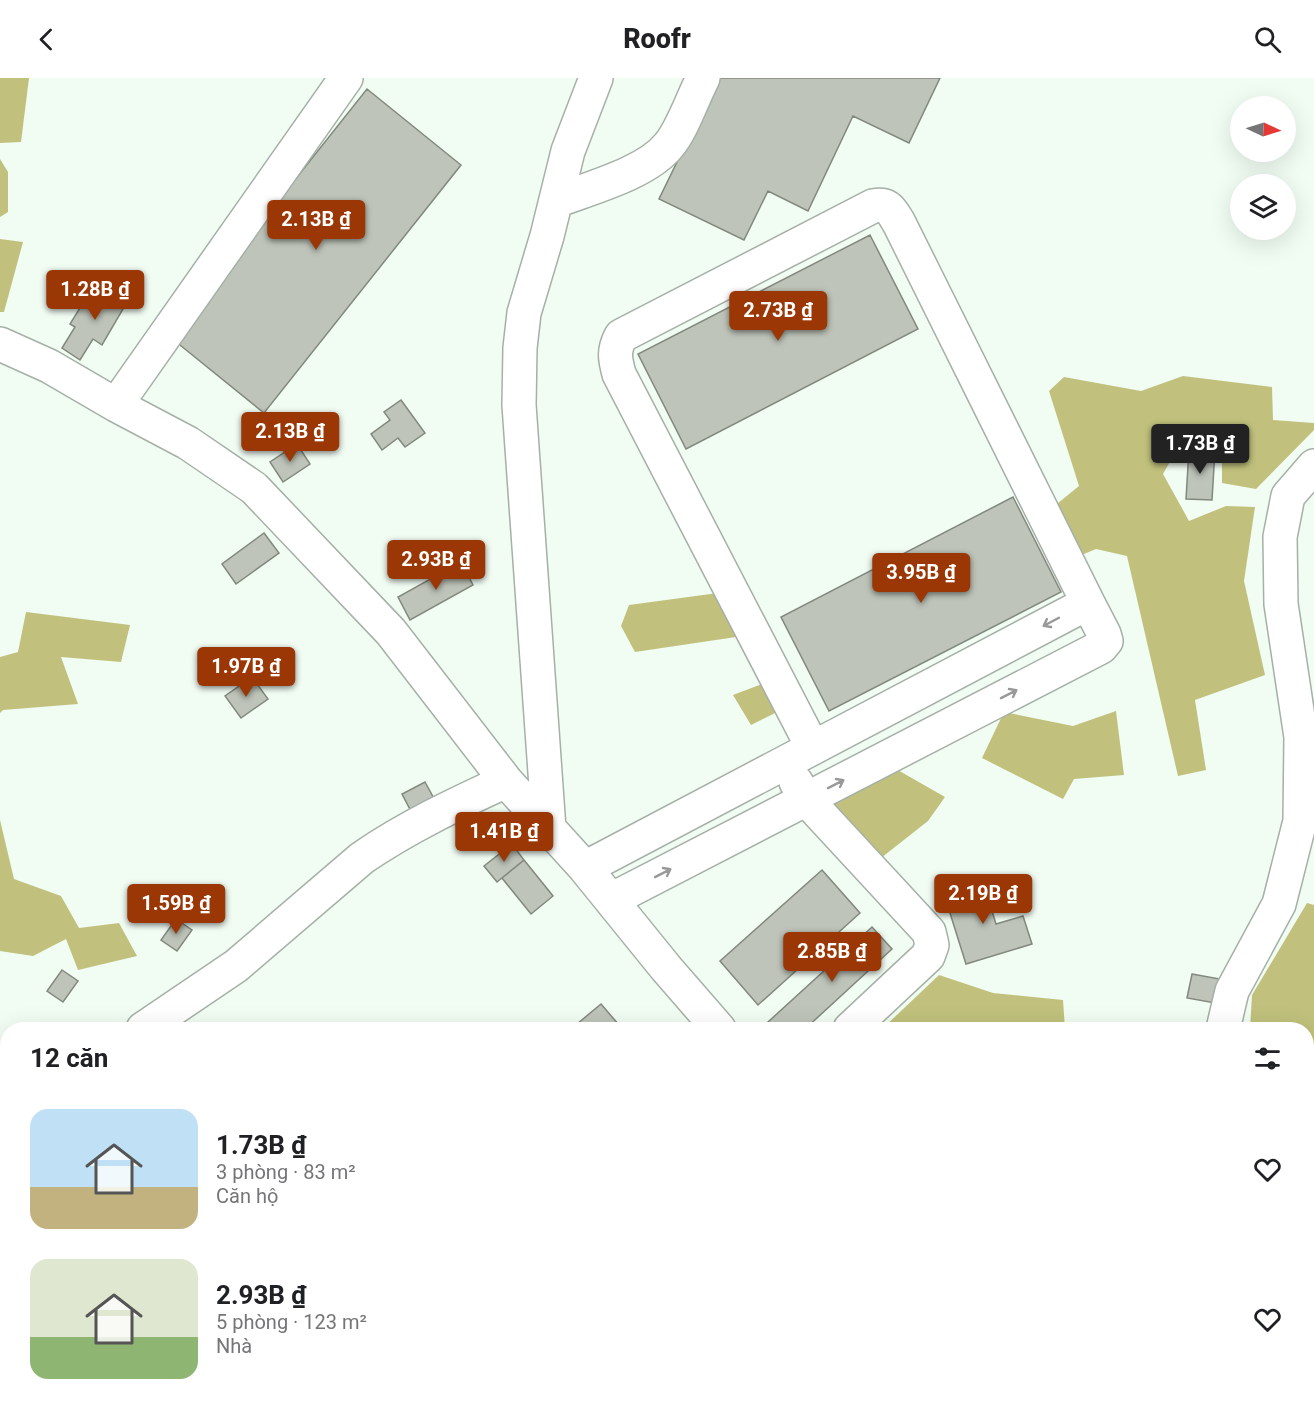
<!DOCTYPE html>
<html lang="vi">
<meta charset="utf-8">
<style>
:root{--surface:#fff;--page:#f2f2f2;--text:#202124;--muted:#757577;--accent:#9b3704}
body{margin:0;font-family:Roboto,sans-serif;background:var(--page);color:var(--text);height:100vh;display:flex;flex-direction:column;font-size:22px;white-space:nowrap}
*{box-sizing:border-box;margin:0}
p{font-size:20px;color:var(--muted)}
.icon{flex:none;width:33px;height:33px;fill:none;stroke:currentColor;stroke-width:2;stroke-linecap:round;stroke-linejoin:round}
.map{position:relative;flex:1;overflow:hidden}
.drawer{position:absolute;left:0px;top:944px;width:1314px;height:386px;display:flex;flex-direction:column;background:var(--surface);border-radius:24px 24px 0 0;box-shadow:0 6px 24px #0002}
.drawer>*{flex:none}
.needle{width:39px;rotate:94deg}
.tools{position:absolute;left:1230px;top:18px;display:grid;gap:12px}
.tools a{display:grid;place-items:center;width:66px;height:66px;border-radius:50%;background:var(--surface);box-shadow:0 6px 24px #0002;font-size:30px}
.price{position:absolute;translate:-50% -51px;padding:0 14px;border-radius:6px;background:var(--accent);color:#fff;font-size:20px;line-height:39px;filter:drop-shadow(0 2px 3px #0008)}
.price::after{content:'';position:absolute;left:50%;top:36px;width:18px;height:14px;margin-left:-9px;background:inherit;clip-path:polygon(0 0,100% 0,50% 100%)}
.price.active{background:#222;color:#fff}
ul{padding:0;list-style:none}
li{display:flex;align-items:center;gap:18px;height:150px;padding:0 30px}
li span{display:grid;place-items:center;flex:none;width:168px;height:120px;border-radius:18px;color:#555}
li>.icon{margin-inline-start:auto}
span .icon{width:72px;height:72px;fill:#fffc;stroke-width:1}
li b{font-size:26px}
h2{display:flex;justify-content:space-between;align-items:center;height:72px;padding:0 30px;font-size:26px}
header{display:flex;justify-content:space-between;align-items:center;height:78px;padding:0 30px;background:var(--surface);font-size:27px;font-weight:800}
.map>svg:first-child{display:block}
.forest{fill:#c1c17d}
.building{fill:#bec4b9;stroke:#82887d;stroke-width:1.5}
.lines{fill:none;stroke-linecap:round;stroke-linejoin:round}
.minor-casing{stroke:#a5b0a7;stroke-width:36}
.highway-casing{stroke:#579080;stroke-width:36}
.minor{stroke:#fff;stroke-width:33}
.highway{stroke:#78ceb7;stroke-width:33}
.oneway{stroke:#989998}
</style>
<header><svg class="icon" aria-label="back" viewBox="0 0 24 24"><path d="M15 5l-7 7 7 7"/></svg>Roofr<svg class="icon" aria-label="search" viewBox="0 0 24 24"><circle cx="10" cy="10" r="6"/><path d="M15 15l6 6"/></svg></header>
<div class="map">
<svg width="1314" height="1328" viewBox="0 0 1314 1328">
<rect width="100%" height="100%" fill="#f1fcf3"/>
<path class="forest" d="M0,0H29L21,64L0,65Z
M0,81L8,94V134L0,139Z
M0,161L23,164L4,234H0Z
M1183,298L1272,309L1273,342L1314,345V352L1256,411L1222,405V364L1182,362L1163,396L1189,443L1226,428L1255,429L1244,503L1265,597L1195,622L1206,692L1178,698L1127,478L1096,471L1079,478L1052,430L1079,408L1049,313L1064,299L1141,313Z
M718,515L736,559L635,574L621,548L629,527Z
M26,534L130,547L121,584L61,579L78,626L3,632L0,635V579L18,574Z
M762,606L777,634L751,647L733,617Z
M1116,633L1124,697L1074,701L1063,721L982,680L1004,634L1073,648Z
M896,691L945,719L928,743L881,780L829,729Z
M0,742L14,801L61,818L79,850L119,845L137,878L78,892L66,861L33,878L0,873Z
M1307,825L1314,827V1024L1307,1026L1306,951H1250L1252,917Z
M939,897L993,915L1063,922L1065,951H882Z"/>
<path class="building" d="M718,0H940L909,65L853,38L808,133L768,113L744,162L659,121Z
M367,11L461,87L264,335L170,259Z
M870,157L918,251L686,371L638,276Z
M113,208L130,219L102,267L93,261L80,282L62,270L75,249L70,246L91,212L105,221Z
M401,322L425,355L405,369L398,360L382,372L371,356L390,342L384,334Z
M297,366L310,386L283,404L270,384Z
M1189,371L1215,372L1212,422L1186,421Z
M1013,419L1061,514L829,633L781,539Z
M264,455L279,475L236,506L222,486Z
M461,484L473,507L410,542L398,519Z
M252,599L268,621L241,640L225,618Z
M425,704L437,726L414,739L402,716Z
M512,766L524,782L497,804L484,788Z
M524,782L553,818L531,836L502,800Z
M822,792L860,835L758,927L720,883Z
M983,804L996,846L1023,838L1032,866L966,886L944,816Z
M176,841L192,852L177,873L161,862Z
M872,849L892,871L805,951H775L768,944Z
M62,892L78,903L63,924L47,913Z
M1192,896L1220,901L1215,925L1187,920Z
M601,926L619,947L614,951H581L577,946Z"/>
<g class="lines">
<g class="minor-casing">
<path id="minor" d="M556,123C590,110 647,95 669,67C682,52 693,19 703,0
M0,266L49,288L116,327L188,365L254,410L391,554L506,703L585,790L666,890L719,951
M116,327L346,0
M813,670L619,296C615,281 613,273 621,258L873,128C889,125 891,132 899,145L1088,525
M796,704L806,721L929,854L932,867L928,878L850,951
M549,751L519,327L520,270L524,235L547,158L568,73L596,0
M585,790L1088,525L1104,556L1106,563L1101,569L611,822
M143,951L236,888L362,780C407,749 456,726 506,703
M1223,951L1232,913L1279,826L1300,743L1301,659L1281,526L1280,459L1288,418L1314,388
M0,1044L8,1040
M550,1322L552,1328
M1260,1322V1328
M104,1328L120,1322"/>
</g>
<g class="highway-casing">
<path id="highway" d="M1306,1230L1314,1225
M1130,1328L1144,1322"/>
</g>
<use href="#minor" class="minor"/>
<use href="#highway" class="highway"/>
</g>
<defs><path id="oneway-shaft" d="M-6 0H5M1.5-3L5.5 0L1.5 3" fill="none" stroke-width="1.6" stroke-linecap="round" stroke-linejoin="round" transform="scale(1.5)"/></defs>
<g class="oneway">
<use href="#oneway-shaft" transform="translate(1051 544) rotate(152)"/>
<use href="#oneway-shaft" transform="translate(1009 616) rotate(-27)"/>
<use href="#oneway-shaft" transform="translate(836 706) rotate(-27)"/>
<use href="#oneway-shaft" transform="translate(663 795) rotate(-27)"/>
</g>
</svg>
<div class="tools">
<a><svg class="needle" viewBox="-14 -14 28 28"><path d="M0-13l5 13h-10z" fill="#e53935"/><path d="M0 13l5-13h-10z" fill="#757577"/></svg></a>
<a><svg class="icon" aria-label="layers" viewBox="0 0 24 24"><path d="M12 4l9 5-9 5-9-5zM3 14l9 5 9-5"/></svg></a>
</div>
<b class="price" style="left:316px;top:173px">2.13B ₫</b>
<b class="price" style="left:95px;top:243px">1.28B ₫</b>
<b class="price" style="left:778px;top:264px">2.73B ₫</b>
<b class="price" style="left:290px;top:385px">2.13B ₫</b>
<b class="price active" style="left:1200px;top:397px">1.73B ₫</b>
<b class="price" style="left:436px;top:513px">2.93B ₫</b>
<b class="price" style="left:921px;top:526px">3.95B ₫</b>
<b class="price" style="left:246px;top:620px">1.97B ₫</b>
<b class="price" style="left:504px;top:785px">1.41B ₫</b>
<b class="price" style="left:983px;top:847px">2.19B ₫</b>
<b class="price" style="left:176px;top:857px">1.59B ₫</b>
<b class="price" style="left:832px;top:905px">2.85B ₫</b>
<section class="drawer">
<h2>12 căn<svg class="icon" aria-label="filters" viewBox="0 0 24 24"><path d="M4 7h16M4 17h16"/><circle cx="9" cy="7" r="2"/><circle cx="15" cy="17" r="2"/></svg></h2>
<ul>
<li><span style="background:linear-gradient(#bfe0f5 65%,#c2b280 0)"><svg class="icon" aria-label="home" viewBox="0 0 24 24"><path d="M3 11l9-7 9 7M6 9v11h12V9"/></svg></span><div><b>1.73B ₫</b><p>3 phòng · 83 m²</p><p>Căn hộ</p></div><svg class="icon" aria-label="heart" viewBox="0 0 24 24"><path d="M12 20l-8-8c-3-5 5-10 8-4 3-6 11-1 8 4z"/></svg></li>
<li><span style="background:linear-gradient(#dfe7d0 65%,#8fb573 0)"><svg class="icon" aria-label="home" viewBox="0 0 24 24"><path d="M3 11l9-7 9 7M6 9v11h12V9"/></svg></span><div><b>2.93B ₫</b><p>5 phòng · 123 m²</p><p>Nhà</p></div><svg class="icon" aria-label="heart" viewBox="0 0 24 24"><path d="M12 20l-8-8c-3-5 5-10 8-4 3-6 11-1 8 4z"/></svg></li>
</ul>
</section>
</div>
